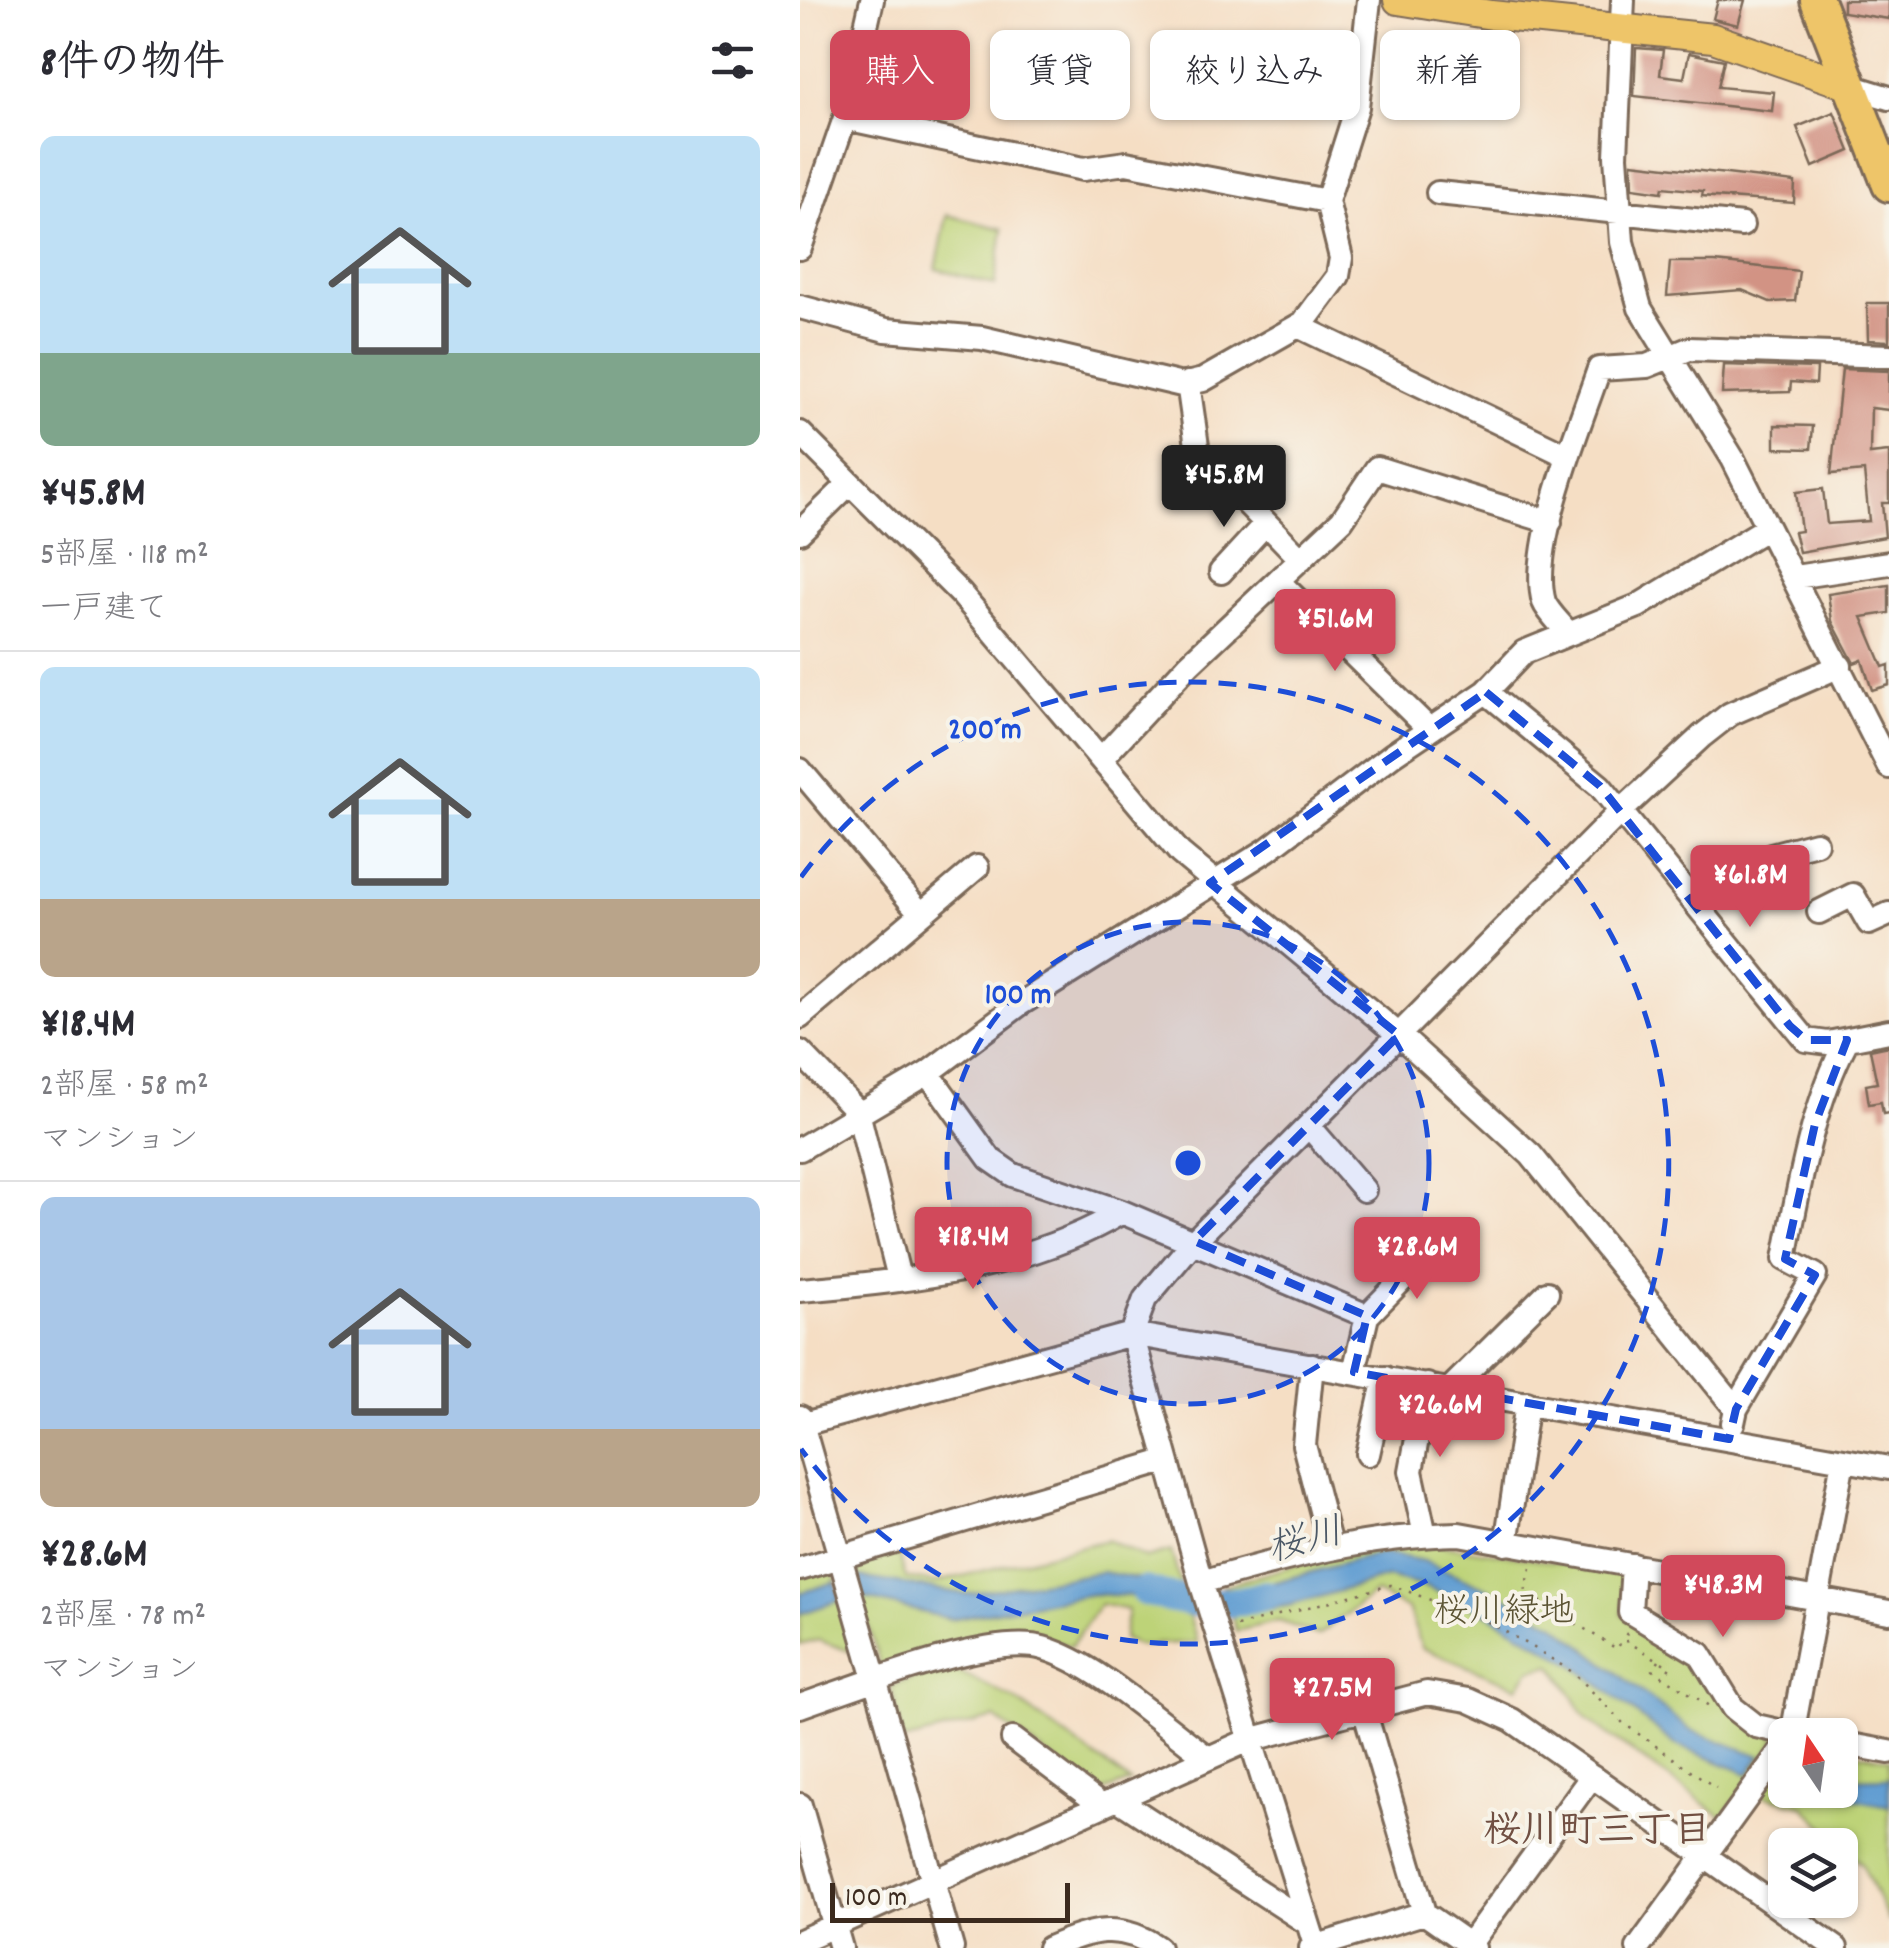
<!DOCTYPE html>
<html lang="ja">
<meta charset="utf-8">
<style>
:root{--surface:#fff;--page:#f7f7f7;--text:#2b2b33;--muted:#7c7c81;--line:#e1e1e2;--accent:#d1495b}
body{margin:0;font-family:Dekko,"Klee One",sans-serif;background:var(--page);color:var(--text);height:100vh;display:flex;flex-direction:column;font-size:38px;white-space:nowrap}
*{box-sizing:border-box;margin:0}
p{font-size:32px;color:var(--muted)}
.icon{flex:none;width:55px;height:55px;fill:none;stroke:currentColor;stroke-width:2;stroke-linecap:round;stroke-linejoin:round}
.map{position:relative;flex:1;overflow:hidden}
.sheet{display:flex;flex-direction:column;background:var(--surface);width:800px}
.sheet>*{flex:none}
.hud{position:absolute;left:30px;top:30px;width:908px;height:90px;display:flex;gap:20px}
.needle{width:65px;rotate:347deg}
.tools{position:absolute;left:968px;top:1718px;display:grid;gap:20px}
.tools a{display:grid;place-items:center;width:90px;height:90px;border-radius:15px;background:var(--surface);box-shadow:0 2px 8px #0004;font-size:50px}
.scale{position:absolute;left:30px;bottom:25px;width:240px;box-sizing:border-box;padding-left:10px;border:5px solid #3b2a1e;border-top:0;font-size:28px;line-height:35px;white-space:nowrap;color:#3b2a1e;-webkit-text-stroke:8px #f7f3e8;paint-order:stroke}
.price{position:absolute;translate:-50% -85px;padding:0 22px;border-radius:10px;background:var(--accent);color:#fff;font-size:32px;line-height:65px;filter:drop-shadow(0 2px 5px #0008)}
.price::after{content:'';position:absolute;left:50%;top:60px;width:30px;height:22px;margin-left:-15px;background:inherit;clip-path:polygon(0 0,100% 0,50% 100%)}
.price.selected{background:#222;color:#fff}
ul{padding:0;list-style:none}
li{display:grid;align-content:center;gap:20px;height:530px;padding:0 40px}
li+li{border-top:2px solid var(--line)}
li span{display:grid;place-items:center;height:310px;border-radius:15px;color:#555}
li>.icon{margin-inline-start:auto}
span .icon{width:180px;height:180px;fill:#fffc;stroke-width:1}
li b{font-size:42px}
h2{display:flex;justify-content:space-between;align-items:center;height:120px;padding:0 40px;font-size:42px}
.chip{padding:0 35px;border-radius:15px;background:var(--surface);box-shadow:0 2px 8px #0004;font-size:35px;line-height:90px}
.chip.selected{background:var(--accent);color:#fff}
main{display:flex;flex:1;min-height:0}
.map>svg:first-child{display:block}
.green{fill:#bdd378;stroke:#7c7e4b;stroke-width:2.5}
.water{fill:#629ed2;stroke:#4e6478;stroke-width:2.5}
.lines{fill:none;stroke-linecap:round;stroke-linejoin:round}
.river{stroke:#629ed2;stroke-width:30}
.building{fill:#d29384}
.minor-casing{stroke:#7c6958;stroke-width:28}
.major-casing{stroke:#7c6958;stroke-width:32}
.highway-casing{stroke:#7c6958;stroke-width:38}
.path{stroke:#7c6958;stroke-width:2.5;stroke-dasharray:2.5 8;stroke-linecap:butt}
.minor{stroke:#fff;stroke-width:22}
.major{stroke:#eec569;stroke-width:28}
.highway{stroke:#eec569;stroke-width:32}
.marked{fill:none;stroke:#1d4ed8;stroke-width:8;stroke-dasharray:20 12;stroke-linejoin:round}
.ring{fill:none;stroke:#1d4ed8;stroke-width:5;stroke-dasharray:18 12}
.labels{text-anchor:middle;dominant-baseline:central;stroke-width:8;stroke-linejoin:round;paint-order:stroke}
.park-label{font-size:35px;fill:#5c5434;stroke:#f7f3e8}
.water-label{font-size:38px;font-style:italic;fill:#4b5866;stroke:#f7f3e8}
.neighbourhood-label{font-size:38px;font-weight:bold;fill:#704f42;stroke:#f7f3e8}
.centre{fill:#1d4ed8;stroke:#f7f3e8;stroke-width:5}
.ring-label{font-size:30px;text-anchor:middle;font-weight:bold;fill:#1d4ed8;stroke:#f7f3e8;stroke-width:8;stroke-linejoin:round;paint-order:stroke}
</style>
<main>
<section class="sheet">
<h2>8件の物件<svg class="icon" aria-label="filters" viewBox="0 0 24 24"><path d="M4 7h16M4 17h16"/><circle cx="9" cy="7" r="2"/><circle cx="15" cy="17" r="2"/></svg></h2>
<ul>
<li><span style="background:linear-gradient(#bfe0f5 70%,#7fa58c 0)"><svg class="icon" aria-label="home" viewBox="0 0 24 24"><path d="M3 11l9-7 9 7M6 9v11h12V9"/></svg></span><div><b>¥45.8M</b><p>5部屋 · 118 m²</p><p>一戸建て</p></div></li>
<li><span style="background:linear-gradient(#bfe0f5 75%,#b9a48a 0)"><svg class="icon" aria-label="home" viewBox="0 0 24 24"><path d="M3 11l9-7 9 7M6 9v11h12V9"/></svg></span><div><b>¥18.4M</b><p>2部屋 · 58 m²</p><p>マンション</p></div></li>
<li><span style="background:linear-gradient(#a9c7e8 75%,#b9a48a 0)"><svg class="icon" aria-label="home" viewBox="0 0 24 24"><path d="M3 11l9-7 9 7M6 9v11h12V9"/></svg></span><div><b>¥28.6M</b><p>2部屋 · 78 m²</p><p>マンション</p></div></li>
</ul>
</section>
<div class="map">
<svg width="1089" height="1948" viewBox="0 0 1089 1948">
<rect width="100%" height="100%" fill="#f7f3e8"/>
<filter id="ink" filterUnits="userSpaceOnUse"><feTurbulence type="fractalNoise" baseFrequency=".01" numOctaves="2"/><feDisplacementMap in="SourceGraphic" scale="20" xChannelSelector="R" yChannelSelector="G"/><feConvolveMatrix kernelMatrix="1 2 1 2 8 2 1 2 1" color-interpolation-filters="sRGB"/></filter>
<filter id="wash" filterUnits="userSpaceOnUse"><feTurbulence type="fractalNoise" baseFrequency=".0048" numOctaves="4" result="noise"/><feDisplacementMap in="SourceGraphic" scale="40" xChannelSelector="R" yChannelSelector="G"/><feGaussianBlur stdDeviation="2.25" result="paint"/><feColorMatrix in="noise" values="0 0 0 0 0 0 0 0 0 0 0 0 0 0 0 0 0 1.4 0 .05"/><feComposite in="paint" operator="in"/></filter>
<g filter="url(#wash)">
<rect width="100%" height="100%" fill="#f5dec4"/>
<path class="green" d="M147,215L203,229L195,285L136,269Z
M307,1540L346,1558L371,1551L397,1642L338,1645L323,1639L328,1610L300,1604L271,1646C198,1626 162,1648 95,1670L81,1667L50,1568L54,1560L97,1548L106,1578L134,1583Z
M579,1541L626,1543L825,1572L822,1615L898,1660L977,1739L923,1817L787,1719C773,1700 767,1681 751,1665L730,1670L718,1687L622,1648L608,1609L575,1593L518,1635L479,1621L436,1631L423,1586Z
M25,1569L34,1574L55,1653L18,1640L0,1645V1576Z
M148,1666L217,1701L330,1782L301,1793L195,1718L103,1741L91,1686Z
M1040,1750L1089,1759V1922L1062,1864L1003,1805L956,1794L985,1754V1790H1040Z"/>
<path class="water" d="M582,1553L624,1561L700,1594L755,1624L890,1730L961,1756L948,1774L874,1744L776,1666L686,1613L629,1588L588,1577L491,1605L434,1615L427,1595Z
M302,1572L380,1586L390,1616L331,1596L293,1594L150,1619L59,1597L53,1576L166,1594Z
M35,1582L41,1600L0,1614V1593Z
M1089,1778V1806L1009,1790H1040V1779Z"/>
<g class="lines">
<path class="river" d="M345,1591C383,1603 427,1608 466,1595"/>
</g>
<g id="blocks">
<path class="building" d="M918,0H945L938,25L913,19Z
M1043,0H1089V19L1043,12Z
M836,48L863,50L860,75L884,78L889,53L924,60L918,87L974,92L972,111L834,96Z
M1034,112L1050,151L1013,167L997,127Z
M832,163L995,182L994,203L902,196L903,191L863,187L862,192L833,188Z
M870,262H915L999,271L995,301L970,302L942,290L867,296Z
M1067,303H1089V341L1068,340Z
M924,365L1017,368L1016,384L991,382L990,392L922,394Z
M1042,369L1089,371V410L1071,408L1070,454L1089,452V503H1082L1085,537L999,552L994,532L1001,531L996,492L1023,489L1027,524L1069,521L1064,471L1031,474Z
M975,425L1013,426L1011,449L975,448Z
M1089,585V613L1062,617L1083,667L1089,665V685L1072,690L1062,660L1054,663L1032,621L1028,594Z
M1089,1046V1113L1083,1114L1081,1102L1069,1104L1066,1085L1077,1083L1070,1050Z"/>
</g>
</g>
<g filter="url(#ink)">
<use href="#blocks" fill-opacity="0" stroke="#7c6958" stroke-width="2.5"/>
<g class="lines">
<g class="minor-casing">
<path id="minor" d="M823,0L816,156L822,242L840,308L933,459L1089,767
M1050,86L1089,98
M45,118L283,169L326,163L527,201
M638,193L942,225
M0,248L45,118L72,0
M0,307L86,330L182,338L382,385L403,380L503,323L538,276L541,258L527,201L557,107L569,0
M498,326L766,455
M388,383L398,453L501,559
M0,433L161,594L380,853L599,1035L731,1155L936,1409
M0,532L49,484
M421,572L466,523
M995,577L1089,563
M478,581L629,729
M767,632C760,623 748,612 744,602C728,548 781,423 799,369L847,366L889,349L1089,356
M686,692L800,786L1006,1040L1028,1043L1089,1031
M301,759L389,664L542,520L577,468L750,522
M0,770L121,914
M898,902L971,855L1016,843
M1019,912L1053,895L1069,923L1089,914
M0,1017L177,867
M0,1052L58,1112L99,1278
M128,1073L190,1159L213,1175L322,1212L567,1316L554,1372
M509,1126L564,1190
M0,1149L128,1073L220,1004L467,850L592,755L686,692L724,652L838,606L967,528
M0,1290C106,1282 229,1268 322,1212
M567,1316L630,1251
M512,1365L504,1445L530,1545
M650,1389L747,1293
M0,1417L152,1948
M933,1423L936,1409L1015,1275L985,1259C999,1186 1012,1106 1047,1040
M0,1425L332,1334L1089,1468
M568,1454L585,1378
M625,1535L611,1471L627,1385
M706,1544L727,1403
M833,1565L830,1612L900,1654L933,1708L956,1726L996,1735
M0,1569L365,1461
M401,1582C488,1557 568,1536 659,1534L1089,1612
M0,1706C56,1687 190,1633 243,1648C298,1664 361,1724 408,1758
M563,1706L624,1913
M992,1735L1043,1460
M213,1739L302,1806
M1040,1743L1089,1752
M317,1799L506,1922
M0,1805L41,1948
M0,1941L449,1740L627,1693L668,1700L712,1720L1036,1948
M669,1945L792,1776
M249,1948C289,1930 320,1921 358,1948
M511,1948L624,1913L674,1948
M516,1948L401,1582L332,1334L345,1299L394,1241L820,812L902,736L930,714L1040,666
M838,1948L985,1745"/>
</g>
<g class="major-casing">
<path id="major" d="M598,0L692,15L913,38L1050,86"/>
</g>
<g class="highway-casing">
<path id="highway" d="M1017,0L1089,185"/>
</g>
<path class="path" d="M731,1568L725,1592L817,1649L823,1639
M437,1626L591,1585L686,1621L731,1646L774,1673L823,1723L916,1788
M827,1633L823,1639L870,1667L865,1676
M859,1661L853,1670L909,1706"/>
<use href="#minor" class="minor"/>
<use href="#major" class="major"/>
<use href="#highway" class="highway"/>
</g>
</g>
<path class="marked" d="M686,692L800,786L990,1026L1006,1040H1047L1015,1124L985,1259L1015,1275L936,1409L929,1439L554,1372L567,1316L394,1241L599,1035L410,883Z"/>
<circle cx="388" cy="1163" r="241" fill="#1d4ed8" fill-opacity=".12"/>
<g class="ring">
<circle cx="388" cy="1163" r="241"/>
<path d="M1 877A481 481 0 1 1 1 1449"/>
</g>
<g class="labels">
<g class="park-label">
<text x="704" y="1614">桜川緑地</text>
</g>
<g class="water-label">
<text transform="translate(506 1543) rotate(-15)">桜川</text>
</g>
<g class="neighbourhood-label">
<text x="797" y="1833">桜川町三丁目</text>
</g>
</g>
<circle cx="388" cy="1163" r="15" class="centre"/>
<g class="ring-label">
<text x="185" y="738">200 m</text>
<text x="218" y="1003">100 m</text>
</g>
</svg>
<div class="tools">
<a><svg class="needle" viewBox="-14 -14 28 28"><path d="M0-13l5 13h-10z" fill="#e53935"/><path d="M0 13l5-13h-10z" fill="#7c7c81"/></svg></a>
<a><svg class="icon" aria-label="layers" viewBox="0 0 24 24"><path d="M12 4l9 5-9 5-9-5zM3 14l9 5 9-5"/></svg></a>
</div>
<div class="scale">100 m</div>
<b class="price selected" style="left:424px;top:530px">¥45.8M</b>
<b class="price" style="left:535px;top:674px">¥51.6M</b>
<b class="price" style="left:950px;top:930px">¥61.8M</b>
<b class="price" style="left:173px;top:1292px">¥18.4M</b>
<b class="price" style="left:617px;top:1302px">¥28.6M</b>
<b class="price" style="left:640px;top:1460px">¥26.6M</b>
<b class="price" style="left:923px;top:1640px">¥48.3M</b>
<b class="price" style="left:532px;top:1743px">¥27.5M</b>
<div class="hud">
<a class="chip selected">購入</a>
<a class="chip">賃貸</a>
<a class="chip">絞り込み</a>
<a class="chip">新着</a>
</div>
</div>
</main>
